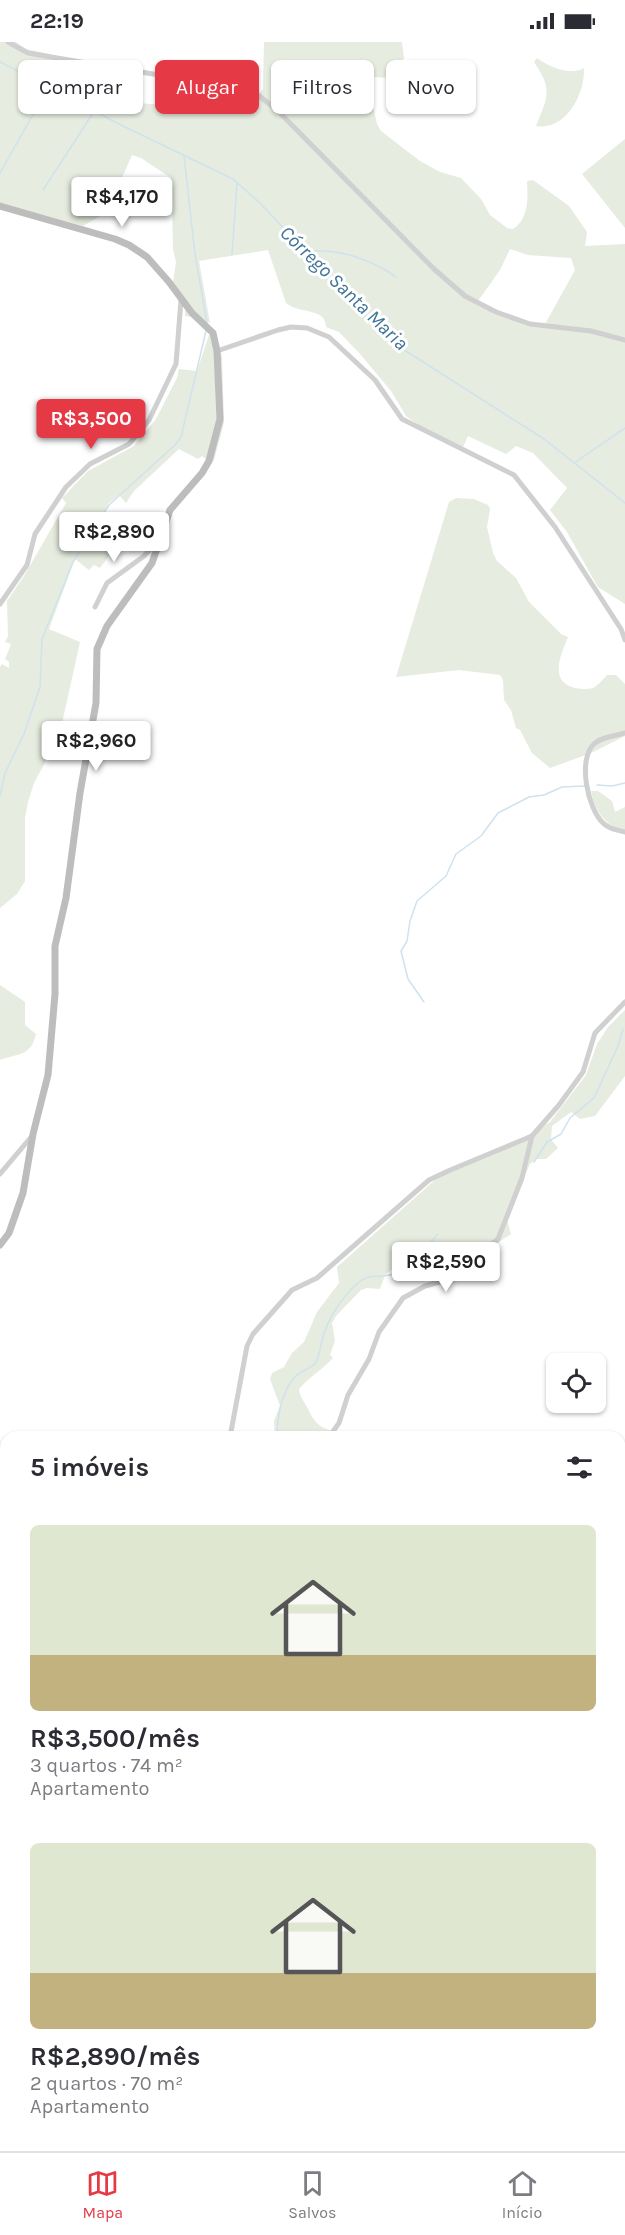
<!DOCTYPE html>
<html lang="pt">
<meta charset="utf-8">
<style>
:root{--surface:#fff;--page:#f2f2f3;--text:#2b2b33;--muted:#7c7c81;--line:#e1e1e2;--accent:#e63946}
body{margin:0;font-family:Karla,sans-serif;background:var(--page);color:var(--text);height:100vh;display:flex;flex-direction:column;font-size:22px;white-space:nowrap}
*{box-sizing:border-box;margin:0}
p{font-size:20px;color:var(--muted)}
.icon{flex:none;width:33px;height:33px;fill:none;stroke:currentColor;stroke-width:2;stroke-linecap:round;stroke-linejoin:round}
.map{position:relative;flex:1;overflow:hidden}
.side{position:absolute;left:0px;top:1389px;width:626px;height:720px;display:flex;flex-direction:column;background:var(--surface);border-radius:18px 18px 0 0;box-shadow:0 2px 4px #0004}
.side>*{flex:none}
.hud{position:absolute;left:18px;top:18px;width:590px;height:54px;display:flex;gap:12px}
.controls{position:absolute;left:546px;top:1311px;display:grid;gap:12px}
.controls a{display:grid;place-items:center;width:60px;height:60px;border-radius:9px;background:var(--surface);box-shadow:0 2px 4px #0004;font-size:30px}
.price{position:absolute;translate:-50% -51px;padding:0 14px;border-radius:6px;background:#fff;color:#222;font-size:20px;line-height:39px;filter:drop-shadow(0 2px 3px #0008)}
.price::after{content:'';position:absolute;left:50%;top:36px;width:18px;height:14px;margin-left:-9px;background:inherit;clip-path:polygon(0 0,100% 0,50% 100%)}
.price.current{background:var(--accent);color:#fff}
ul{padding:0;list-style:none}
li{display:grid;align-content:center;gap:12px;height:318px;padding:0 30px}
li span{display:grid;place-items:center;height:186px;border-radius:9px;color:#555}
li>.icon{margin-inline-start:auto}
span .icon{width:108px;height:108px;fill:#fffc;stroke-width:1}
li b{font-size:26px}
h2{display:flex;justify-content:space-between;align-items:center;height:72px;padding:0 30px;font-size:26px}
.pill{padding:0 21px;border-radius:9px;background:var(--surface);box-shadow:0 2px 4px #0004;font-size:21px;line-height:54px}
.pill.current{background:var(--accent);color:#fff}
.status{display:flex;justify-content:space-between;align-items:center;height:42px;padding:0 30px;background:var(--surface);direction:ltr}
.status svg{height:16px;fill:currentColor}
.dock{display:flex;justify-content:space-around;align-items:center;height:84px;border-top:2px solid var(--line);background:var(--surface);font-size:16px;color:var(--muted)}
.dock a{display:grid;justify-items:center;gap:3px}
.dock .current{color:var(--accent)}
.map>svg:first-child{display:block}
.green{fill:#e6ecdf;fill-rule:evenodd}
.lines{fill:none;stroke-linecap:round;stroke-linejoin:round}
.stream{stroke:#cfe2ee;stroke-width:1.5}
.street{stroke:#d0d0d0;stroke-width:5}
.secondary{stroke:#bdbdbd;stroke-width:7}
.labels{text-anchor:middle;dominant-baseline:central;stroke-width:6;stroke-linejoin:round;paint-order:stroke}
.water-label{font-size:20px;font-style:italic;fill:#3f7597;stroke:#fff}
</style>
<div class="status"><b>22:19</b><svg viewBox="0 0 49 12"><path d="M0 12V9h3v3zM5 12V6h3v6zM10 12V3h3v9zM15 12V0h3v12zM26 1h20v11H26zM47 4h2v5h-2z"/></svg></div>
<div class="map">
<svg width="625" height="2109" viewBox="0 0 625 2109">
<rect width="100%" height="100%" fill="#fff"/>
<path class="green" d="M0,0H16L26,7L101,24L106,27C113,38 125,56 138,60C161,67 213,55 239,53V44L241,42L259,52L263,47L264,0H402L404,16L391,36L373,35L356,42L374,68L377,82L381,89L420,119L440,130L461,136L481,157L490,173L507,186L513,187C529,177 528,155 527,139L533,138L569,164L587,190L585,204L625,202V562L598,545L595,540L567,490L550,468L567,446L533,411L516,404L506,412L468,394L463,405L424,387L406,374L391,349L361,313L339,290L326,285C326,265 298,272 286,261L268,208L199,219L210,281L200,276L185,274V262L173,240L176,220L173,207L172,158L170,147L171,136L141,116L132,113L107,170L83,184L0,161ZM510,207L528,213L571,216L575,228L544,284L521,278L478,259L500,228Z
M537,16C549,25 570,34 584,26C585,52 566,89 536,84C548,54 553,48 534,20Z
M625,97V186L582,132Z
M213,291L222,314L224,381L214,418L211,421L202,414L198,417L179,407L134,449L126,461L119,453L109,461L101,475L123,487L117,503L100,526L94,523L89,528L75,517L49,587L80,600L59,695L34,741L28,760L25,776V839L17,852L0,866V625L2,622L9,626V620L5,617L11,602L5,600L8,594L7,559L24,534L66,461L62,456L88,429L134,404L156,377L177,336L179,327L197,329L209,293Z
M456,456L474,457L488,463L490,467L487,485L493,511L497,519L516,536L529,560L561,592L568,595C564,605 557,620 559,631C561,646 582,649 593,646C598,644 604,636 607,633H616L625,642V694L591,711L550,726L532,711L520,688L516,686L511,668L504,658L503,638L500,633L459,628L396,635L449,460Z
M591,749H598L612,759L615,770L625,765V789C605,784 595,769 591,749Z
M0,943L25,960V983L36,992C31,1014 20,1011 0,1018Z
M625,968V1034L595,1074L580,1077L571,1070L552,1084L551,1097L558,1106L546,1117H536L530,1122L506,1175L511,1192L490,1206L469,1230L464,1221L458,1220L451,1227L442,1221L424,1224L418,1216H406L385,1233L380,1247L367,1246L361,1248L336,1274L332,1281L335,1299L330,1313L333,1316C322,1328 309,1335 299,1347C300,1355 303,1358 307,1365C314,1379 318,1386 334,1389L329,1395H275L274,1379L280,1364L270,1337L272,1331L284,1325L292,1311L304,1300L317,1270L339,1241L337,1225L435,1138L460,1123L463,1125L496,1112L550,1080L586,1033L597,1002L608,985Z
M620,1565L625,1566V1659L620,1654Z
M620,1681L625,1687V1812L620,1814Z"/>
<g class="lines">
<path class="stream" d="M0,20L121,83L233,137L260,161L372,281L395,302L544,397L625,461
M184,114L195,212L207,281
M0,131L48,46
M43,148L95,68
M307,210C337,205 372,218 396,235
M232,212L237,141
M574,421L625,386
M597,743L612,744L625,741
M0,754L5,731L24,692L40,645L42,597L73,520L109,463L175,403L181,395L206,289
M424,960L408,937L401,909L407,899L410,879L417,859L446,834L456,812L481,794L498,771L529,755L544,753L562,745L585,744
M534,1120L547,1100L561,1092L570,1076L594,1056L618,1004L623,987
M277,1395C277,1376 281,1350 295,1335C300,1329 309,1327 315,1322C320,1314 320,1305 323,1295C328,1276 343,1254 358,1241C370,1230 380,1237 393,1232C411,1225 426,1206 438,1192
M621,1447L625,1450
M620,1636L625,1634
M620,1739L625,1746
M620,2063L625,2064
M0,2103L9,2109
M200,2109L237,2103
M348,2109L364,2103
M461,2109L462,2103"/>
<path class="street" d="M8,0L28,11L75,19L159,33L227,36L243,41L277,68L434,227L465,254L496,270L530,282L591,289L625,298
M217,309L278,288L291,285L307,286L329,295L375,338L402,377L514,433L555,485L621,587L625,598
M0,562L27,523L35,492L66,445L90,422L129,402L149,378L176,322L181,258
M95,565L107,541L144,514L157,500
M625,691C615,694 601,695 594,702C577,718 588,767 603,781C609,787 617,788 625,790
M0,1132L32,1094
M230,1395L247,1304L253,1292L292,1248L317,1236L429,1138L448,1129L532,1094L559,1063L583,1030L595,991L625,960
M329,1395L339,1381L348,1353L369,1317L379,1290L403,1256L425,1244L458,1235L479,1213L498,1197L522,1136L532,1094
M0,1629H6
M478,2109L481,2103"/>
<path class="secondary" d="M0,164L115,197L129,203L147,215L169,240L192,271L213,291L217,309L220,377L209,419L202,431L170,468L152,521L107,584L97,607L96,661L80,751L66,856L55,904V952L48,1033L33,1092L23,1151L9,1191L0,1203
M0,2084L6,2089
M24,2103L33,2109
M482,2103L486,2109
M134,2109L142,2103"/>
</g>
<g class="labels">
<g class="water-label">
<text transform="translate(344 246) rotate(44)">Córrego Santa Maria</text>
</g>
</g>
</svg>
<div class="controls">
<a><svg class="icon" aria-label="locate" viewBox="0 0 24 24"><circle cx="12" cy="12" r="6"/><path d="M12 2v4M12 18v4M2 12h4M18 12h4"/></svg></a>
</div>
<b class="price" style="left:122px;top:186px">R$4,170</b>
<b class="price current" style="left:91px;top:408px">R$3,500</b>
<b class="price" style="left:114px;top:521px">R$2,890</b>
<b class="price" style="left:96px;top:730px">R$2,960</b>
<b class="price" style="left:446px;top:1251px">R$2,590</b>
<div class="hud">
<a class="pill">Comprar</a>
<a class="pill current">Alugar</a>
<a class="pill">Filtros</a>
<a class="pill">Novo</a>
</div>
<section class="side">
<h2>5 imóveis<svg class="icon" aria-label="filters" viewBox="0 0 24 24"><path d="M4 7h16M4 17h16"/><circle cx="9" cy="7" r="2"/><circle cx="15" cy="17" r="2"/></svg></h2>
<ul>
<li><span style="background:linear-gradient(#dfe7d0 70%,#c2b280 0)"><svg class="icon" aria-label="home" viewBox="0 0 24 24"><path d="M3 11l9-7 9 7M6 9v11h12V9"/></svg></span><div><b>R$3,500/mês</b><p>3 quartos · 74 m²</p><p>Apartamento</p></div></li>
<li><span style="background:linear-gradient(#dfe7d0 70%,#c2b280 0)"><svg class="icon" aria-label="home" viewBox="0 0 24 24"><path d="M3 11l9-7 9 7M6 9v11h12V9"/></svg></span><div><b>R$2,890/mês</b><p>2 quartos · 70 m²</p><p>Apartamento</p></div></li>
</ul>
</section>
</div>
<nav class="dock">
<a class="current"><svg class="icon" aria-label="map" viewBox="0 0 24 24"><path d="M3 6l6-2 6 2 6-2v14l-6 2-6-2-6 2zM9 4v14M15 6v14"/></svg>Mapa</a>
<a><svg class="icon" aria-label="saved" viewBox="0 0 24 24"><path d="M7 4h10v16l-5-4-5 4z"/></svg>Salvos</a>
<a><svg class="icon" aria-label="home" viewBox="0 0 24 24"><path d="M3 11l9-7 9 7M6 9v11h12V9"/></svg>Início</a>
</nav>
